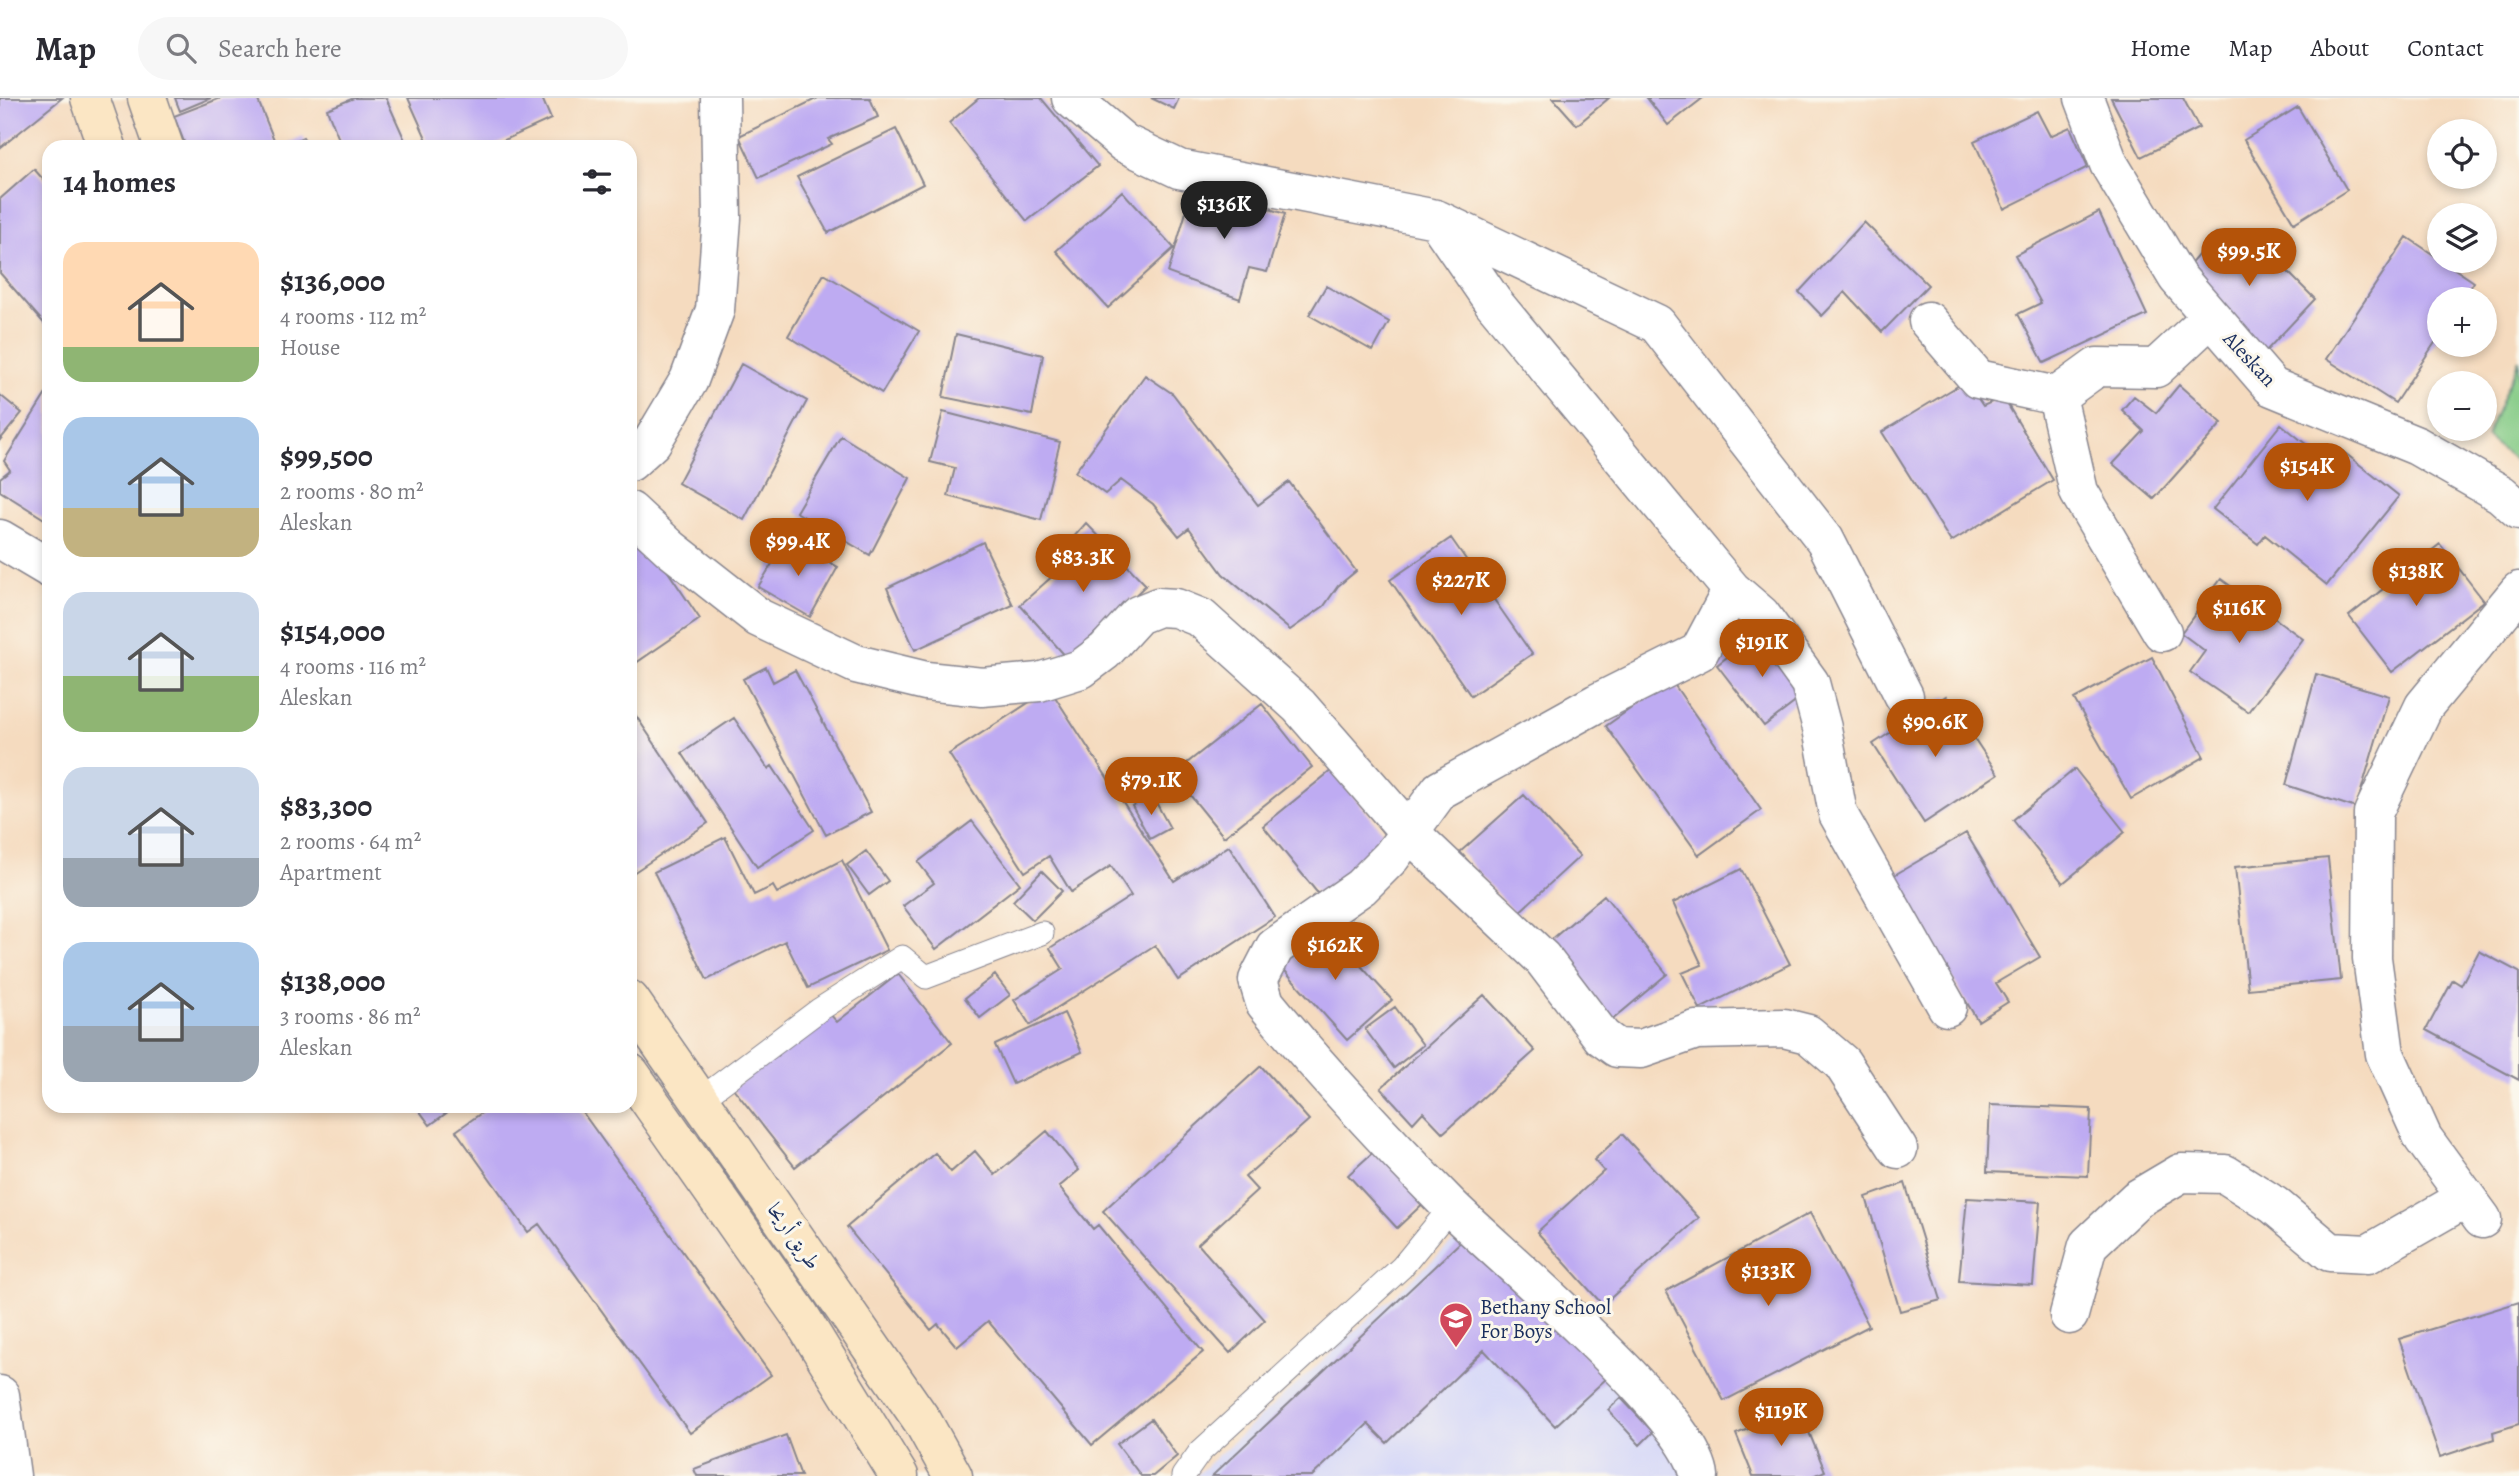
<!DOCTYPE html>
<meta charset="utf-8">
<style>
:root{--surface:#fff;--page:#f7f7f7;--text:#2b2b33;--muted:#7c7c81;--line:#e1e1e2;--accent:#b45309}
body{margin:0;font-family:Alegreya,Amiri,serif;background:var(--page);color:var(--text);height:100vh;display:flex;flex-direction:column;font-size:26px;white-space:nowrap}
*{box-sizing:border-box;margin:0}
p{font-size:23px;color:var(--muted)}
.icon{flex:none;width:38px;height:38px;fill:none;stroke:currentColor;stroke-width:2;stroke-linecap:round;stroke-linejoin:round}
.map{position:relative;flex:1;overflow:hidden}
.sheet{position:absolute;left:42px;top:42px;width:595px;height:973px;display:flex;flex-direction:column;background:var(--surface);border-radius:21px;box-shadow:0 4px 10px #0003}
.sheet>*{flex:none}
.buttons{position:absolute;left:2427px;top:21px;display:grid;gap:14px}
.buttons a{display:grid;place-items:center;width:70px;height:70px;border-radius:50%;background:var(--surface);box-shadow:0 4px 10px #0003;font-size:35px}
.price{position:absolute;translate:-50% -60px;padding:0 16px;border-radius:24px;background:var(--accent);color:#fff;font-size:23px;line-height:46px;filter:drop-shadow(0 2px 4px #0008)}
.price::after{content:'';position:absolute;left:50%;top:42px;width:21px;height:16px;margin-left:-10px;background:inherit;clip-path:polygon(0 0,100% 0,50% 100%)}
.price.on{background:#222;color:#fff}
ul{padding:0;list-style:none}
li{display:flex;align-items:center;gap:21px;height:175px;padding:0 21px}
li span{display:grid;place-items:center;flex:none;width:196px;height:140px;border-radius:21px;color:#555}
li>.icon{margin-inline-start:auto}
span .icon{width:84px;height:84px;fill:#fffc;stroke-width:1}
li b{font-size:30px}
h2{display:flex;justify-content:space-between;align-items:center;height:84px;padding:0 21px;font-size:30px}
header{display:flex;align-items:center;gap:42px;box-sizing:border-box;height:98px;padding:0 35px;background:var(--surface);border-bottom:2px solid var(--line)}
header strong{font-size:33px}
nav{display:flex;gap:38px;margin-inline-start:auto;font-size:24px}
.search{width:490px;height:63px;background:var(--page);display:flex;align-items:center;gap:18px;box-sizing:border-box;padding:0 24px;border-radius:38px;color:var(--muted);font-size:26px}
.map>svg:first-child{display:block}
.built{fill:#d6d8f8}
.green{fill:#84cb86;stroke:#507d72;stroke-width:2}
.building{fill:#beabf2}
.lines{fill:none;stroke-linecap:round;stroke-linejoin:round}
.service-casing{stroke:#88858e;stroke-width:25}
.minor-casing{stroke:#88858e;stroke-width:41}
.tertiary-casing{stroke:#88858e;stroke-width:41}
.secondary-casing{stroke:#88858e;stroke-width:41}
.service{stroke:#fff;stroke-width:23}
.minor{stroke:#fff;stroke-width:38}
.tertiary{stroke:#fff;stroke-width:38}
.secondary{stroke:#fbe6c4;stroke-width:38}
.labels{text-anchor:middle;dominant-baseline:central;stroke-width:6;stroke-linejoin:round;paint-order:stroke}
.street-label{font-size:21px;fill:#1b2f5e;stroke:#fbf7ec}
.poi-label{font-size:21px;fill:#1b2f5e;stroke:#fbf7ec;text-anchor:start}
</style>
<header>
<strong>Map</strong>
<div class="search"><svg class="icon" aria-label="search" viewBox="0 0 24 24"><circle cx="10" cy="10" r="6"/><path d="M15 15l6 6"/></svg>Search here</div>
<nav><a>Home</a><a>Map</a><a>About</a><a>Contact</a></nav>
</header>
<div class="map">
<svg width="2519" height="1378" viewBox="0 0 2519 1378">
<rect width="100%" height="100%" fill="#fbf7ec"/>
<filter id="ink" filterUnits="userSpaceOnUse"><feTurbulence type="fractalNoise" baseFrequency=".0143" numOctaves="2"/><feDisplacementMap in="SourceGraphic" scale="14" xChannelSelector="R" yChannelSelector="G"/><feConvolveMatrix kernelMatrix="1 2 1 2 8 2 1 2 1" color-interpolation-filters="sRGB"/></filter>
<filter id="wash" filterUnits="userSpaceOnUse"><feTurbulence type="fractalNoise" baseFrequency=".00686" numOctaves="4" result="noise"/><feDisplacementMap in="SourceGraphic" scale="28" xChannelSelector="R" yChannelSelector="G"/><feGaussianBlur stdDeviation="1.57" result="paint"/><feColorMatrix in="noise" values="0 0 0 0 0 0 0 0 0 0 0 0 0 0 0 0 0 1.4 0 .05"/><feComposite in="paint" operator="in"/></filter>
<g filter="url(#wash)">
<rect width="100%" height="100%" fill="#f5dbbf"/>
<path class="built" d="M1465,1133L1690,1370L1688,1378H1195Z"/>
<path class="green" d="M2519,262V365L2486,339Z"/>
<g id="blocks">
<path class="building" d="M0,0H62L0,50Z
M175,0H211L180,13Z
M221,0H257L277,49H186L174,18Z
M354,0H386L408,49H342L327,11Z
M408,0H542L551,21L489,49H430Z
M818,0H870L878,19L828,41L832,46L759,80L739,38Z
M979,0H1041L1098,68L1027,123L949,25Z
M1151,0H1179L1174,11Z
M1553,0H1609L1577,27Z
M1647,0H1703L1668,27Z
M2111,0H2183L2199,30L2141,59Z
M2298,9L2347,92L2294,125L2244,42Z
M2037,13L2050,38L2070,29L2088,69L2004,111L1974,43Z
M896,31L923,86L828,135L797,79Z
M303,39L308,49H282Z
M34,71L49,88V231L0,175V101Z
M1194,87L1285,116L1267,174L1249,170L1240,201L1168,175Z
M1122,93L1174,150L1108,210L1056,153Z
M2099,114L2147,217L2044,265L2018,216L2041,205L2015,157Z
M1864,124L1928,187L1882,234L1845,194L1822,218L1799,194Z
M2247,133L2315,201L2264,255L2182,176L2217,135L2233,149Z
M2407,139L2474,184L2463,201H2440V237L2395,305L2326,261Z
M824,176L919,233L882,295L788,238Z
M1326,188L1389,224L1373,253L1309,217Z
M956,236L1043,257L1032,317L943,299Z
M741,266L807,303L744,422L678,385Z
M1145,277L1173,296L1258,407L1289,384L1356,473L1338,488L1324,508L1290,532L1223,476L1189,430L1179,438L1153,406L1121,382L1105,396L1075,374Z
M1966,283L1983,308L2003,299L2053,382L1951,444L1882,334Z
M2179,287L2222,325L2154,401L2113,366L2144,333L2122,312L2134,298L2156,315Z
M49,291V424L0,393V380L10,372L4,363Z
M0,297L22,315L0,342Z
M943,314L1060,344L1041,422L948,398L955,370L930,364Z
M2281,326L2328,364L2340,351L2399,398L2327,487L2265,437L2258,446L2213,411Z
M841,338L910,380L870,457L796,414Z
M635,425L700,521L630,569V428Z
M1086,425L1146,487L1068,561L1020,507L1082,452L1072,441Z
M1451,440L1532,556L1471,598L1390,482Z
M787,441L838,469L810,519L758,489Z
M983,444L1013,507L915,552L887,490Z
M2440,446L2484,503L2392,574L2349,518Z
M2221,481L2303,541L2248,614L2190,574L2205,553L2181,535Z
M1759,534L1807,595L1764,628L1717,567Z
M2152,559L2204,659L2131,701L2074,601Z
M766,569L773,584L795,572L871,714L826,737L743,581Z
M2316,576L2389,598L2356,710L2286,687Z
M1671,582L1761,712L1699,757L1606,628Z
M1050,591L1174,783L1229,748L1275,819L1178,882L1155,847L1030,927L1014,902L1063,871L1050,850L1131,798L1111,768L1071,794L1049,758L1025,774L949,656Z
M1946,598L1998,676L1924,725L1873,646Z
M1262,606L1312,669L1224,739L1173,676Z
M630,609L708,725L630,777Z
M734,620L768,671L772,668L814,732L757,769L682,655Z
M2075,671L2125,734L2063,785L2013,722Z
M1332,672L1389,742L1320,798L1263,728Z
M1152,697L1170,730L1150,741L1132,708Z
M1524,697L1580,758L1516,817L1460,754Z
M972,723L1020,786L936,851L903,808L934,785L918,764Z
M1966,735L2040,859L1996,885L2008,904L1978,923L1891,779Z
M725,739L754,797L773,788L777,795L842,762L887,852L808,890L785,843L707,882L654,774Z
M866,753L888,783L869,797L847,767Z
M2328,760L2341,882L2248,891L2235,769Z
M1741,771L1790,866L1700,911L1682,875L1702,867L1673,805Z
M1042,773L1062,793L1033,822L1013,803Z
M1604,797L1667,876L1612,922L1550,843Z
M1322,825L1392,902L1347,942L1278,865Z
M2479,853L2519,874V982L2426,932L2453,882L2461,887Z
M898,876L952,945L795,1069L733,990L829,915L837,924Z
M995,877L1010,897L980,920L965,900Z
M1484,897L1535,953L1443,1035L1423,1014L1413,1025L1381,990Z
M1395,909L1423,947L1394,970L1365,931Z
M1064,915L1082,954L1013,986L995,947Z
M1261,968L1309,1022L1245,1079L1257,1092L1198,1146L1265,1222L1230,1255L1103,1113Z
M1990,1007L2091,1011L2088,1078L1987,1074Z
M416,1008H456L430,1027Z
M485,1008H578L771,1277L690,1335L539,1126L528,1134L456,1033L487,1011Z
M1047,1033L1079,1072L1059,1089L1093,1131L1098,1127L1203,1254L1092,1347L988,1223L957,1249L938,1226L931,1232L847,1129L935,1055L951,1074L975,1053L995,1077Z
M1622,1036L1699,1120L1603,1207L1537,1134L1604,1073L1594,1062Z
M1381,1047L1430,1099L1397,1130L1348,1077Z
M1905,1085L1941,1202L1900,1213L1866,1099Z
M1967,1100L2040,1104L2033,1187L1959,1183Z
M1810,1115L1869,1228L1724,1303L1666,1193Z
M1470,1135L1607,1280L1555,1328L1484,1252L1387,1345L1368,1326L1312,1378H1212Z
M2519,1204V1326L2493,1334L2494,1341L2440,1359L2399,1241Z
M1621,1300L1653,1334L1640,1347L1608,1312Z
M1799,1310L1825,1373L1814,1378H1753L1736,1336Z
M1151,1321L1177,1358L1153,1378H1141L1117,1346Z
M786,1337L801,1378H697L694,1371Z"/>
</g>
</g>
<g filter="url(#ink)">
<use href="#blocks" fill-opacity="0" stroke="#88858e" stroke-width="2"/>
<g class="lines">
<g class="service-casing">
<path id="service" d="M698,1003L819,912L902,859L926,879L1042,835
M1183,1378L1200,1354L1402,1169L1451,1109"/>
</g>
<g class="minor-casing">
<path id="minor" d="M1071,0L1124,45L1179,71L1436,121L1493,204L1732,492L1699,554L1597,605L1440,692L1391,759L1361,789L1275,849L1258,882L1265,905C1323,976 1386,1043 1450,1108C1499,1157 1694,1319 1699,1378
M2084,0L2109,66L2177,179L2272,289L2417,348L2501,396L2519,412
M1438,122L1657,226L1825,442L1904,598
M1928,223L1978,281L2057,298L2097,269L2156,270L2211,219
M2057,298L2079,394L2162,534
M630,413L671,451L759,520L856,566L926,583L982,589L1039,584L1081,571L1105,553L1138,517L1158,509L1176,510L1201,520L1299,608L1408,733L1542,860L1602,939L1617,950L1641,951L1696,932L1784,930L1808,936L1842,965L1898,1051
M1732,492L1761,517L1810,585L1822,630L1838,716L1947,909
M2482,1121L2423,1040L2385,956L2372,860L2373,715L2424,608L2519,493
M2069,1217L2088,1147L2137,1101L2181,1075L2225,1076L2274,1107L2330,1154L2368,1156L2466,1100
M0,1297L11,1378"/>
</g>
<g class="tertiary-casing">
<path id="tertiary" d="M630,364L652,344L689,282L715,212L722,120L720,0
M0,441L49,470"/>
</g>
<g class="secondary-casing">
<path id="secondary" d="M90,0L107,49
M147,0L164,49
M630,902L923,1324L953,1378
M630,975L799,1216L899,1378"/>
</g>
<use href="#service" class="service"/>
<use href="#minor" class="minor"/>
<use href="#tertiary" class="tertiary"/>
<use href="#secondary" class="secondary"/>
</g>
</g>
<defs>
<g id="school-pin" transform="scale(1.75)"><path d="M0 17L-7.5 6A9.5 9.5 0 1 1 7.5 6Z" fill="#d1495b" stroke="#fbf7ec"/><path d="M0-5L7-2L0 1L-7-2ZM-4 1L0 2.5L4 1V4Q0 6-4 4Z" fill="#fff"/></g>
</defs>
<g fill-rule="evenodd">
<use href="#school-pin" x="1456" y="1221"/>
</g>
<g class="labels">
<g class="street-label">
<text transform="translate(2250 261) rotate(47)">Aleskan</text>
<text transform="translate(794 1138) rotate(55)">طريق أريحا</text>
</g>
<g class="poi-label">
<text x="1480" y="1209">Bethany School<tspan x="1480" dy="24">For Boys</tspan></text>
</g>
</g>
</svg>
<div class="buttons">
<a><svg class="icon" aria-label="locate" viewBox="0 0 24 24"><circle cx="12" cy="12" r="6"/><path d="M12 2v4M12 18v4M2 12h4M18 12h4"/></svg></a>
<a><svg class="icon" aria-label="layers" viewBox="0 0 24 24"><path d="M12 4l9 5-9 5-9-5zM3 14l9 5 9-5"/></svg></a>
<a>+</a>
<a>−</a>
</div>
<b class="price on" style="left:1224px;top:143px">$136K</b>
<b class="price" style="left:2249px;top:190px">$99.5K</b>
<b class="price" style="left:2307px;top:405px">$154K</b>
<b class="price" style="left:798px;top:480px">$99.4K</b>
<b class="price" style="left:1083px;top:496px">$83.3K</b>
<b class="price" style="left:2416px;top:510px">$138K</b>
<b class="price" style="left:1461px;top:519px">$227K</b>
<b class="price" style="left:2239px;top:547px">$116K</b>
<b class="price" style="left:1762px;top:581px">$191K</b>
<b class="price" style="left:1935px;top:661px">$90.6K</b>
<b class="price" style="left:1151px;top:719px">$79.1K</b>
<b class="price" style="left:1335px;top:884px">$162K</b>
<b class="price" style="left:1768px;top:1210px">$133K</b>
<b class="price" style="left:1781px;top:1350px">$119K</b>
<section class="sheet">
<h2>14 homes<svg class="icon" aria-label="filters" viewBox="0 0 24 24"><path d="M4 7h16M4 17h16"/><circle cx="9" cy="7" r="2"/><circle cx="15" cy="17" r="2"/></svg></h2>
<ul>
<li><span style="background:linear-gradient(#ffd9b3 75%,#8fb573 0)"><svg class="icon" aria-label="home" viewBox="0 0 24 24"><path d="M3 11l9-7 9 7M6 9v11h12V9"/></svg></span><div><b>$136,000</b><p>4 rooms · 112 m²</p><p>House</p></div></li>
<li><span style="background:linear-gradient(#a9c7e8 65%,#c2b280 0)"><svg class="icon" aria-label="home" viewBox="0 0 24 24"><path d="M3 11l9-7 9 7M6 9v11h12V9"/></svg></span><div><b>$99,500</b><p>2 rooms · 80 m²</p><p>Aleskan</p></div></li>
<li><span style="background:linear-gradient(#c9d6e8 60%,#8fb573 0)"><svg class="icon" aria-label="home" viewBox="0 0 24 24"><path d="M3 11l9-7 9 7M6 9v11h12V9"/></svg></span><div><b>$154,000</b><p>4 rooms · 116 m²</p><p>Aleskan</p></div></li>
<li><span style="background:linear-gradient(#c9d6e8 65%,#9aa5b1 0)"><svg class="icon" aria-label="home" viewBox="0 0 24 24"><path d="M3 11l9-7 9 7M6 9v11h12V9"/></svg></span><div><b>$83,300</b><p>2 rooms · 64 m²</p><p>Apartment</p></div></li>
<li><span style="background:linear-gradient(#a9c7e8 60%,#9aa5b1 0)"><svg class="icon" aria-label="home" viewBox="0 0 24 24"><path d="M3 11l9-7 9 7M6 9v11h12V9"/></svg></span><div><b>$138,000</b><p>3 rooms · 86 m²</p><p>Aleskan</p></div></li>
</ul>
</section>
</div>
